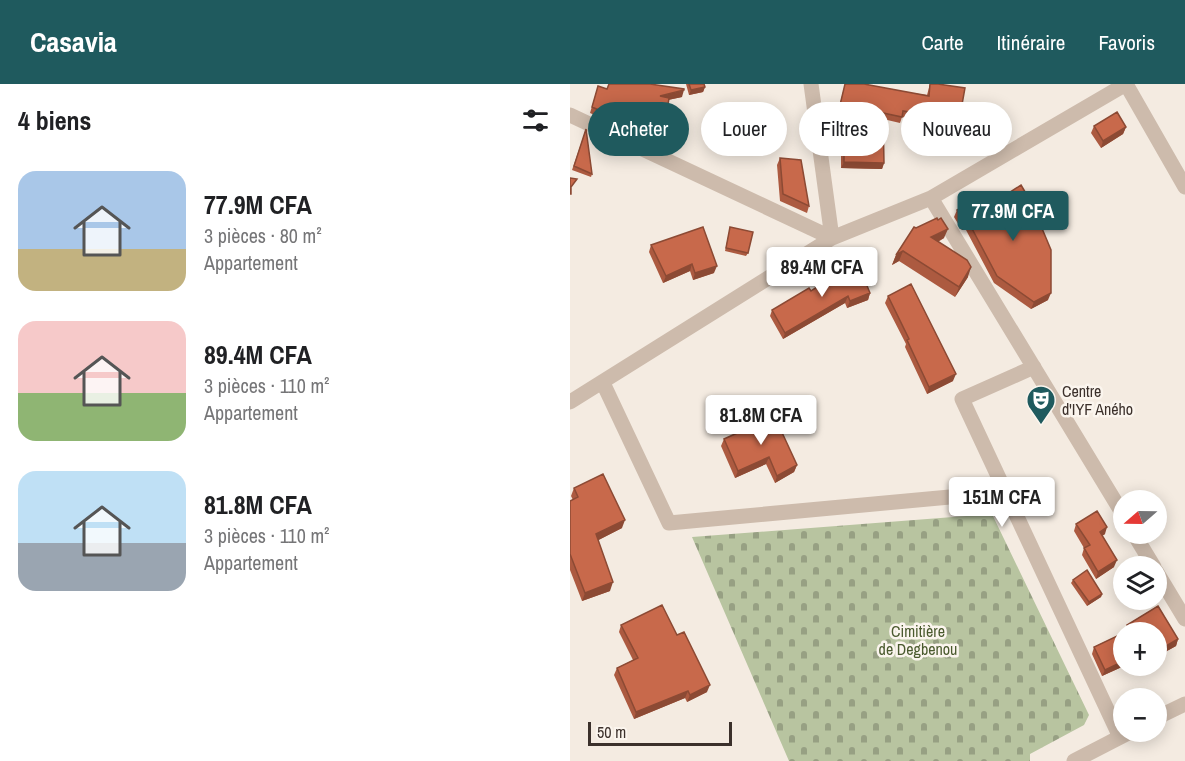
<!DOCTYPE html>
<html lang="fr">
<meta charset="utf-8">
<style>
:root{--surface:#fff;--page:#f6f6f6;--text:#202124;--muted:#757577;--accent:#1f5a5e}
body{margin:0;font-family:"Archivo Narrow",sans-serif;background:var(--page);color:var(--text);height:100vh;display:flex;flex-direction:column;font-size:22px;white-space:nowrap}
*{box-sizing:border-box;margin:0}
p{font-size:20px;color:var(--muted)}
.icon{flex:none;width:33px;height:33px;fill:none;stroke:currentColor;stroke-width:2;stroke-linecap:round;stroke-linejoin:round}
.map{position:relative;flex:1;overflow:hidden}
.side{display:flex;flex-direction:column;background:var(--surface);width:570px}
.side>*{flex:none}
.banner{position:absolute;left:18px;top:18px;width:507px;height:54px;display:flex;gap:12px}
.needle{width:39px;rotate:250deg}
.fabs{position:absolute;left:543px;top:406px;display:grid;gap:12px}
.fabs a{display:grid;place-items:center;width:54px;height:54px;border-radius:50%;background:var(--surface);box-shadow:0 3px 15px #0003;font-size:30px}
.scale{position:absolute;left:18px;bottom:15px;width:144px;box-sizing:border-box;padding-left:6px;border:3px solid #3b302b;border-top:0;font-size:16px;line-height:21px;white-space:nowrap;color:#3b302b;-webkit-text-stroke:4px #fbf5ee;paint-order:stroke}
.price{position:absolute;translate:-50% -51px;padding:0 14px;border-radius:6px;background:#fff;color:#222;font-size:20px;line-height:39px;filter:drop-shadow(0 2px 3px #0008)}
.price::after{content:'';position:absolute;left:50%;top:36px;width:18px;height:14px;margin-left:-9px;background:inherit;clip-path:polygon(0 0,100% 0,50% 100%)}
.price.current{background:var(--accent);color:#fff}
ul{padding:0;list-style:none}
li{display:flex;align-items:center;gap:18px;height:150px;padding:0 18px}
li span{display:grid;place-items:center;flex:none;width:168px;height:120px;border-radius:18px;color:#555}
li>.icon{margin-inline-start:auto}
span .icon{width:72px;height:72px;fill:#fffc;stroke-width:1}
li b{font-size:26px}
h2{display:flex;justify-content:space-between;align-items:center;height:72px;padding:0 18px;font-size:26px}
.chip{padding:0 21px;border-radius:27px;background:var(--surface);box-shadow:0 3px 15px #0003;font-size:21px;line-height:54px}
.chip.current{background:var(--accent);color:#fff}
header{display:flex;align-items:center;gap:36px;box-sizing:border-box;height:84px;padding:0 30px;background:var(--accent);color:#fff}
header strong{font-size:28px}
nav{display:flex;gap:33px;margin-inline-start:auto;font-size:21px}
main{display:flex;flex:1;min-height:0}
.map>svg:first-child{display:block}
.cemetery{fill:url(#cemetery-stones)}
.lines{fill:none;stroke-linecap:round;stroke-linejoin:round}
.minor{stroke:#cdbbac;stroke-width:15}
.wall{fill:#ac5a40}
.shaded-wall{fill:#8c4a34}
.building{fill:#c8694b;stroke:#8c4a34;stroke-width:1.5}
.labels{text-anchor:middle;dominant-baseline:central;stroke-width:5;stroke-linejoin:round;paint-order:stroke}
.poi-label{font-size:16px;fill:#3b302b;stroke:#fbf5ee;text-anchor:start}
.park-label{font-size:16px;fill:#4a5a2e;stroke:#fbf5ee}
</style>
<header>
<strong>Casavia</strong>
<nav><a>Carte</a><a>Itinéraire</a><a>Favoris</a></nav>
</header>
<main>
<section class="side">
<h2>4 biens<svg class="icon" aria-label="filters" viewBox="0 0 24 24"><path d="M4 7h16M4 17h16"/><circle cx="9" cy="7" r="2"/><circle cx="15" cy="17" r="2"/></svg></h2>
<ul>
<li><span style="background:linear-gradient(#a9c7e8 65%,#c2b280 0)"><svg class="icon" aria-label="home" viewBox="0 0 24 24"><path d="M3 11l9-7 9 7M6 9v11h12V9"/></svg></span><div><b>77.9M CFA</b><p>3 pièces · 80 m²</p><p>Appartement</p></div></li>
<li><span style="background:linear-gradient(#f6c9c9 60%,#8fb573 0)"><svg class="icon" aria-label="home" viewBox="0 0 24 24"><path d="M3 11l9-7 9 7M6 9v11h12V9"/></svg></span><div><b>89.4M CFA</b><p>3 pièces · 110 m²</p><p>Appartement</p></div></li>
<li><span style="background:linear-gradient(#bfe0f5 60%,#9aa5b1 0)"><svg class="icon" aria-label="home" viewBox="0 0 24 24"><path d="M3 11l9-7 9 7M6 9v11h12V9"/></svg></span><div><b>81.8M CFA</b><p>3 pièces · 110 m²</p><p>Appartement</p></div></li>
</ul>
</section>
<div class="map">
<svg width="615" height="677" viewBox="0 0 615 677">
<defs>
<pattern id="cemetery-stones" width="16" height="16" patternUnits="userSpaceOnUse" patternTransform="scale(1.5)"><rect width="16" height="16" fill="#b8c4a0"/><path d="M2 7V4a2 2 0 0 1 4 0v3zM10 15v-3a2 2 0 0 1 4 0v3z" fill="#97a083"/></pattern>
</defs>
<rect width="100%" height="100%" fill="#f4ebe1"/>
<path class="cemetery" d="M422,430L519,631L514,641L460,670V677H219L122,453Z"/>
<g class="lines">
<path class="minor" d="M241,0L262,154
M0,31L262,154
M361,114L554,432
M464,283L392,315L550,653
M33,299L99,439L434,408
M0,318L262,154L361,114L556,0L615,103
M564,450L584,483
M586,487L615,535
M586,634L615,620
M504,677L560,648"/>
</g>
<path class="wall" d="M116,0H134L135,3L133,8L119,11Z
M275,0L357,11L360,0L391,26L399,63L378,70L369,40L332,33L330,39L313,35L314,79L312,85L271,84V52L263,49L269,28L268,27Z
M28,2L37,5L112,13L98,16L95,39L93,45L78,43L74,53L20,29Z
M524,42L556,43L553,50L531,64L521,49Z
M16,45L22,90L21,93L2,86Z
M210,74L239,122L237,129L210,117L207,81Z
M419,122L472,145L478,216L461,225L424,199L396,146H392L384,133L387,126Z
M160,143L178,169L176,172L155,167Z
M346,144L374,154L368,158L398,193L385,213L329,177L322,181L326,171Z
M81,161L144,189L123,196L120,187L93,199L79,168Z
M241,207L300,209L298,216L277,224L275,219L213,255L200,232L202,226Z
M318,212L383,297L357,310L335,263L336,260L315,219Z
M154,355L227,381L224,388L205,399L196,380L165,394L151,362Z
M4,404L52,444L28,456L40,507L12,517L0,486V417L3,416L1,412Z
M506,440L535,450L532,452L544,483L526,495L512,471L514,464L504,447Z
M503,496L532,510L531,513L517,522L501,499Z
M588,522L608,555L606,562L586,573V549H554V582L532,592L522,570L524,563L555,548L557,541Z
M51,541L107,551L137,608L117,618L115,614L64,635L44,591L47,584L63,576L49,548Z"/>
<path class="shaded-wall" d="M135,3L133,8L119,11L121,6Z
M114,6L112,13L88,18L90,12Z
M80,37L95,39L93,45L78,43L74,53Z
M556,43L553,50L531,64L533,57Z
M401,57L399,63L378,70L381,64Z
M274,78L314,79L312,85L271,84Z
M394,139H399L396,146H392Z
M378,145L374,154L357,163L361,153Z
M333,167L329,177L322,181L326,171Z
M122,180L120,187L93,199L96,192Z
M147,182L144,189L123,196L125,189Z
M401,183L398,193L385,213L389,203Z
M300,209L298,216L277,224L280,217Z
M481,209L478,216L461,225L464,218Z
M278,212L275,219L213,255L215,249Z
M386,290L383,297L357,310L359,303Z
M199,373L196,380L165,394L168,387Z
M227,381L224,388L205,399L207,392Z
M55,436L52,444L23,459L26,450Z
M537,443L535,450L527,455L530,448Z
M547,476L544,483L526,495L528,488Z
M43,498L40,507L12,517L15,509Z
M532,510L531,513L517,522L519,518Z
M608,555L606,562L586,573V568Z
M554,577V582L532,592L535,586Z
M140,601L137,608L117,618L120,611Z
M118,607L115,614L64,635L66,628Z"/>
<path class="building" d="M39,0H80L114,5V6L90,12L99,14L95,39L80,37L76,47L22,23L28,2L37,5Z
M119,0H134L135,3L121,6Z
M275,0H294L359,12L360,0H368L395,4L391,26L401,57L381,64L371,34L333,27L332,33L313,29L314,79L274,78V46L265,43L272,22L270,21Z
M547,28L556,43L533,57L524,42Z
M16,45L22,90L4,82Z
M210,74L231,76L239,122L213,110Z
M0,94L7,95L1,103V110H0Z
M451,101L474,140L471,142L481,166V209L464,218L427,192L399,139H394L387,126L412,111L419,122Z
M367,134L368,136L371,134L378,145L361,153L397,176L401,183L389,203L333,167L326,171L344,143L346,144Z
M133,143L147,182L125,189L122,180L96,192L81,161Z
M160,143L183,148L178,169L156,164Z
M287,177L300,209L280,217L278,212L215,249L202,226L239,204L241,207Z
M341,200L386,290L359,303L337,256L339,255L318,212Z
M203,329L227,381L207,392L199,373L168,387L154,355L174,346Z
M33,390L55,436L26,450L43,498L15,509L0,470V417L8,413L4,404Z
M527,427L537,443L530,448L547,476L528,488L514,464L520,461L506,440Z
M517,486L532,510L519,518L503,496Z
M92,521L107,551L114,548L140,601L120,611L118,607L66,628L47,584L68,574L51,541Z
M588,522L608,555L586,568V549H554V577L535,586L524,563L560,546L557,541Z"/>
<defs>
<g id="theatre-pin" transform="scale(1.5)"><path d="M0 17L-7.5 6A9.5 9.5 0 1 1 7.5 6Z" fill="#1f5a5e" stroke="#fbf5ee"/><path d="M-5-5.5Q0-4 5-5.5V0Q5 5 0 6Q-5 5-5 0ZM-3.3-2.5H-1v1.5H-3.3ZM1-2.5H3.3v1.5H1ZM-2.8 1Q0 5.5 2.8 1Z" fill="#fff"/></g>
</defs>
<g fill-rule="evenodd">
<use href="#theatre-pin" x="471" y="316"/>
</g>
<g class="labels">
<g class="poi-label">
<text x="492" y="307">Centre<tspan x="492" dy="18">d'IYF Aného</tspan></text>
</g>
<g class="park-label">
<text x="348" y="547">Cimitière<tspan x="348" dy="18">de Degbenou</tspan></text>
</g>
</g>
</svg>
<div class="fabs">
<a><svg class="needle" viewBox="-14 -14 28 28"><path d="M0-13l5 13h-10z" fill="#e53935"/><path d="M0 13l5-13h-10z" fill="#757577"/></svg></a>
<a><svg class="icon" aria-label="layers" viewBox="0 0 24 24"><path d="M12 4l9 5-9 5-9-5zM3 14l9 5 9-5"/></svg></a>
<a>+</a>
<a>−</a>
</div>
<div class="scale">50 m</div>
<b class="price current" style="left:443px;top:158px">77.9M CFA</b>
<b class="price" style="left:252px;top:214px">89.4M CFA</b>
<b class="price" style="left:191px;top:362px">81.8M CFA</b>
<b class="price" style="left:432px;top:444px">151M CFA</b>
<div class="banner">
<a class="chip current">Acheter</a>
<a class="chip">Louer</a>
<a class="chip">Filtres</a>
<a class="chip">Nouveau</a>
</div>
</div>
</main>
